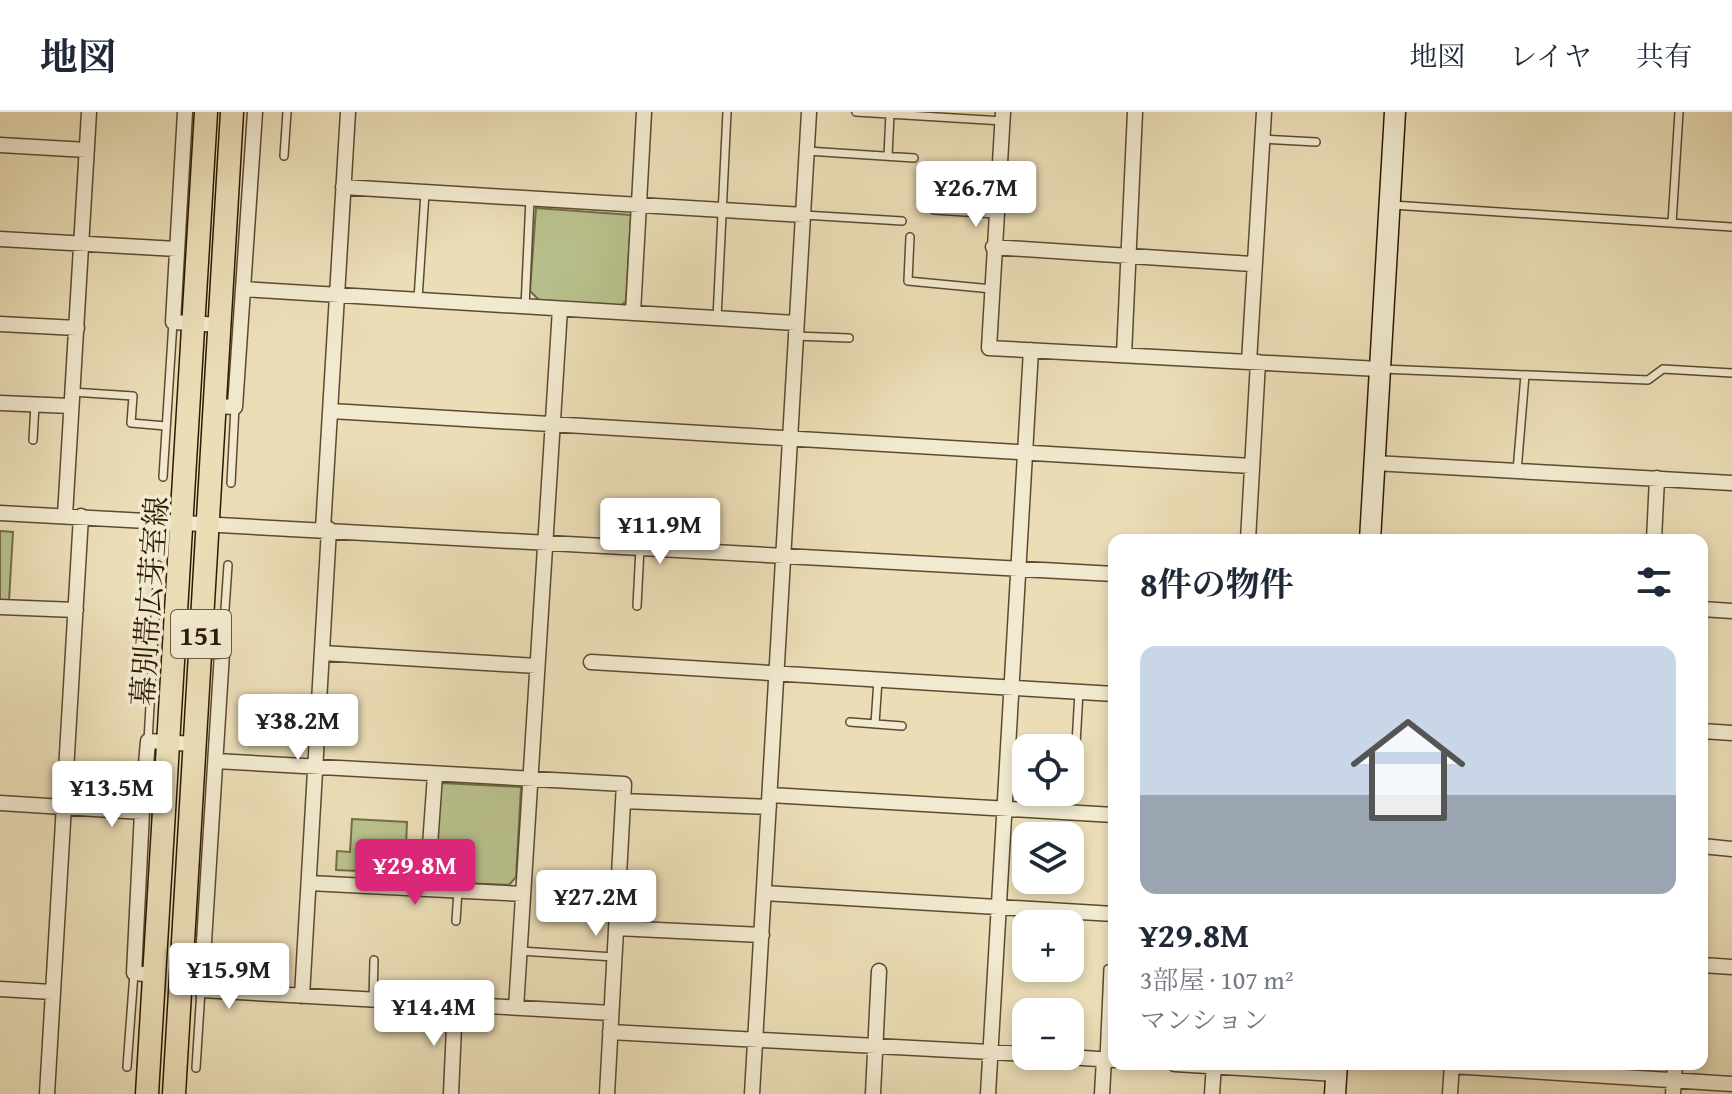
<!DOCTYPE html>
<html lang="ja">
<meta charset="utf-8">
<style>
:root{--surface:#fff;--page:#f2f2f3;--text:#1f2937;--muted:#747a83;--line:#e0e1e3;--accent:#db2777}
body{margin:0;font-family:"Gentium Book Plus","Noto Serif JP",serif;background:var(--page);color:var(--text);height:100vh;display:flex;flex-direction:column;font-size:30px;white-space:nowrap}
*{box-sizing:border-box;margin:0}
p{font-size:26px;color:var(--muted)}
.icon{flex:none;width:44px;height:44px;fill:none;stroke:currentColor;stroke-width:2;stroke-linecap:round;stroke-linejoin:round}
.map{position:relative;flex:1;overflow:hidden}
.panel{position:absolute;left:1108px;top:422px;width:600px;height:536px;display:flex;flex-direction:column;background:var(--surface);border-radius:16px;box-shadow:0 4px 12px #0003}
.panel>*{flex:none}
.buttons{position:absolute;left:1012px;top:622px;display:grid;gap:16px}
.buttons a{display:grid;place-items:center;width:72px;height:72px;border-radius:16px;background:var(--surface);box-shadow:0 4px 12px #0003;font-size:40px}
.price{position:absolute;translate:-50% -68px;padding:0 18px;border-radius:8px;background:#fff;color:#222;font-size:26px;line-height:52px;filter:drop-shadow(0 2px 4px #0008)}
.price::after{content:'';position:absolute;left:50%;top:48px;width:24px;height:18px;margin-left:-12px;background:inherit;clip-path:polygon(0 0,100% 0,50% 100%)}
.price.active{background:var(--accent);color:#fff}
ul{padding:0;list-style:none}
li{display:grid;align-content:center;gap:16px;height:424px;padding:0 32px}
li+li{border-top:2px solid var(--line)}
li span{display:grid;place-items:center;height:248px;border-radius:16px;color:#555}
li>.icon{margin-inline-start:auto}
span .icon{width:144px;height:144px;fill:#fffc;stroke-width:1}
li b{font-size:34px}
h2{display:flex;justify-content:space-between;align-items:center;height:96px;padding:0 32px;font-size:34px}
header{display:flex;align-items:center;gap:48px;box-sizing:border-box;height:112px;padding:0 40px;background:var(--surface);border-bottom:2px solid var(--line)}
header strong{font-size:38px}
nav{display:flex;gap:44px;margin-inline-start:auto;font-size:28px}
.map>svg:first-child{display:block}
.green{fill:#b9c18d;stroke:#726d48;stroke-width:2}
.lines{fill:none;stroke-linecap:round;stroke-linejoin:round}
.lane-casing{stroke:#5c4a30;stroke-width:10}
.street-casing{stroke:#5c4a30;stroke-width:17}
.secondary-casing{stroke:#2c1903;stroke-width:23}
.primary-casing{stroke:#2c1903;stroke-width:25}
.lane{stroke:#f2ead0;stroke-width:7}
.street{stroke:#f2ead0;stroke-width:14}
.secondary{stroke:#f2ead0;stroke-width:20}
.primary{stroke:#ebdeb7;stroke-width:22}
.labels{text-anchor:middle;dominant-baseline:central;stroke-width:7;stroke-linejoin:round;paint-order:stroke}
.shield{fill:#f2ead0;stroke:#675840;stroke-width:2}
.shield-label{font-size:28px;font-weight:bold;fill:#2c1903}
.street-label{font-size:30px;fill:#2c1903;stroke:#f2ead0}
</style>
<header>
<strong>地図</strong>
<nav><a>地図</a><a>レイヤ</a><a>共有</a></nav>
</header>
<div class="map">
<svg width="1732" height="982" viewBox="0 0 1732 982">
<rect width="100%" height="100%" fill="#ebdeb7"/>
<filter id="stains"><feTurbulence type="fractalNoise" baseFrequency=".0025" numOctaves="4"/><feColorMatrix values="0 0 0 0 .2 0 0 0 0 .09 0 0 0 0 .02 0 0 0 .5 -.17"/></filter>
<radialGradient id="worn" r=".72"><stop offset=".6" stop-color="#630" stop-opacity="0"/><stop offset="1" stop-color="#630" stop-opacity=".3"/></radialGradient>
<path class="green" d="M536,96L631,103L626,189L620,195L543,192L530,179Z
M0,419L13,420L9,489L0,488Z
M440,671L521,675L516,765L509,773L446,770L434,759Z
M352,707L407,710L405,761L336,758L337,739L350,740Z"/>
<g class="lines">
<g class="lane-casing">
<path id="lane" d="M856,0L1003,9
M1262,27L1316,30
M807,39L914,46
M284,44L287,0
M888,44L890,2
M1392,93L1732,115
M934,98L996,102
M804,103L902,109
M1672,111L1679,0
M910,125L908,169L992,177
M418,187L425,81
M525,195L530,87
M717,206L727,0
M795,224L849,226
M1382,257L1648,268L1663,257L1732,261
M72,280L133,284L131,311L166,314
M33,328L35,292
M1517,359L1525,263
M163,365L173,210
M231,371L235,295
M637,494L640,436
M222,541L228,453
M850,610L902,614
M875,612L878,568
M148,629L158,453
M1075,649L1079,580
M456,809L458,779
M520,839L614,845
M373,888L374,848
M1104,947L1108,857
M127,955L134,861
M196,956L201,878"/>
</g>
<g class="street-casing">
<path id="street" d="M185,0L173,210L220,213
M1003,0L989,236L1379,257
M0,33L87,38
M343,75L804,103
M0,127L177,137
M993,135L1252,152
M243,177L255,0
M633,201L644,0
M0,212L77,216
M1124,243L1135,0
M1249,250L1264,0
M0,291L71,294
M215,294L235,295L243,177L796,211
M331,299L1251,354
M1374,351L1732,371
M0,401L1114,462
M65,404L89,0
M323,417L348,0
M1248,428L1258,250
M1654,428L1657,366
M0,495L76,498
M1702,497L1732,499
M200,539L222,541L201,878L611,901
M322,541L537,554
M591,550L1114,582
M1702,619L1732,621
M216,649L624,672L607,982
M770,683L1114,703
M623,689L769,695
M0,691L142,700L148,629L193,632
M142,700L134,861L156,863
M1702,734L1732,737
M309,771L523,782
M427,776L435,663
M764,781L1114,802
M616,816L762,823
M1702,853L1732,855
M0,877L52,880
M302,884L329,417
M516,896L560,197
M610,920L1026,942
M1052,944L1114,948
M1175,952L1336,962
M1452,954L1732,972
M47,982L81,404
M451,982L455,892
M752,982L809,0
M873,982L879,859
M988,982L1031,238
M1102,982L1104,947
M1212,982L1214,952
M1450,982L1452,952
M1673,982L1675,952"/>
</g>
<g class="secondary-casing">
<path id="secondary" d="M1370,428L1395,0
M1335,982L1337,952"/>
</g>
<g class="primary-casing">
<path id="primary" d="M147,982L206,0
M174,982L232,0"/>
</g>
<use href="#lane" class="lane"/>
<use href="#street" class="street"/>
<use href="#secondary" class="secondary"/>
<use href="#primary" class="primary"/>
</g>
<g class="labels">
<rect class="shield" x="171" y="498" width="60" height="48" rx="6"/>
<g class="shield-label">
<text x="201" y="522">151</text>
</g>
<g class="street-label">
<text transform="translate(149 489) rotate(-86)">幕別帯広芽室線</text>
</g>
</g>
<rect width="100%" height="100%" filter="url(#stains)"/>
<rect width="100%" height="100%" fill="url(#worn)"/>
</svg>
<div class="buttons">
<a><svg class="icon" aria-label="locate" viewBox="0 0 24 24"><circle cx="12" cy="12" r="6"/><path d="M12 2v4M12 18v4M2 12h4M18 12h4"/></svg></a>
<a><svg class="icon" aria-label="layers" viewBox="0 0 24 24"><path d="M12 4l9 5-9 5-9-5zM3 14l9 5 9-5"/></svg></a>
<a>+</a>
<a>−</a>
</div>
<b class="price" style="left:976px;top:117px">¥26.7M</b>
<b class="price" style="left:660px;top:454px">¥11.9M</b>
<b class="price" style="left:298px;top:650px">¥38.2M</b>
<b class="price" style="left:112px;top:717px">¥13.5M</b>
<b class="price active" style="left:415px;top:795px">¥29.8M</b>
<b class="price" style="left:596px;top:826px">¥27.2M</b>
<b class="price" style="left:229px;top:899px">¥15.9M</b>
<b class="price" style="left:434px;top:936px">¥14.4M</b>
<section class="panel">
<h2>8件の物件<svg class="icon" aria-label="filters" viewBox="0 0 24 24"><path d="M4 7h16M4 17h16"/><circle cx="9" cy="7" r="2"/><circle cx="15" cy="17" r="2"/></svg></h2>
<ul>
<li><span style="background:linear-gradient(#c9d6e8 60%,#9aa5b1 0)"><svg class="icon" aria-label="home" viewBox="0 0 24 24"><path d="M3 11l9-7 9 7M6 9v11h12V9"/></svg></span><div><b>¥29.8M</b><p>3部屋 · 107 m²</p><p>マンション</p></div></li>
</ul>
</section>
</div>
